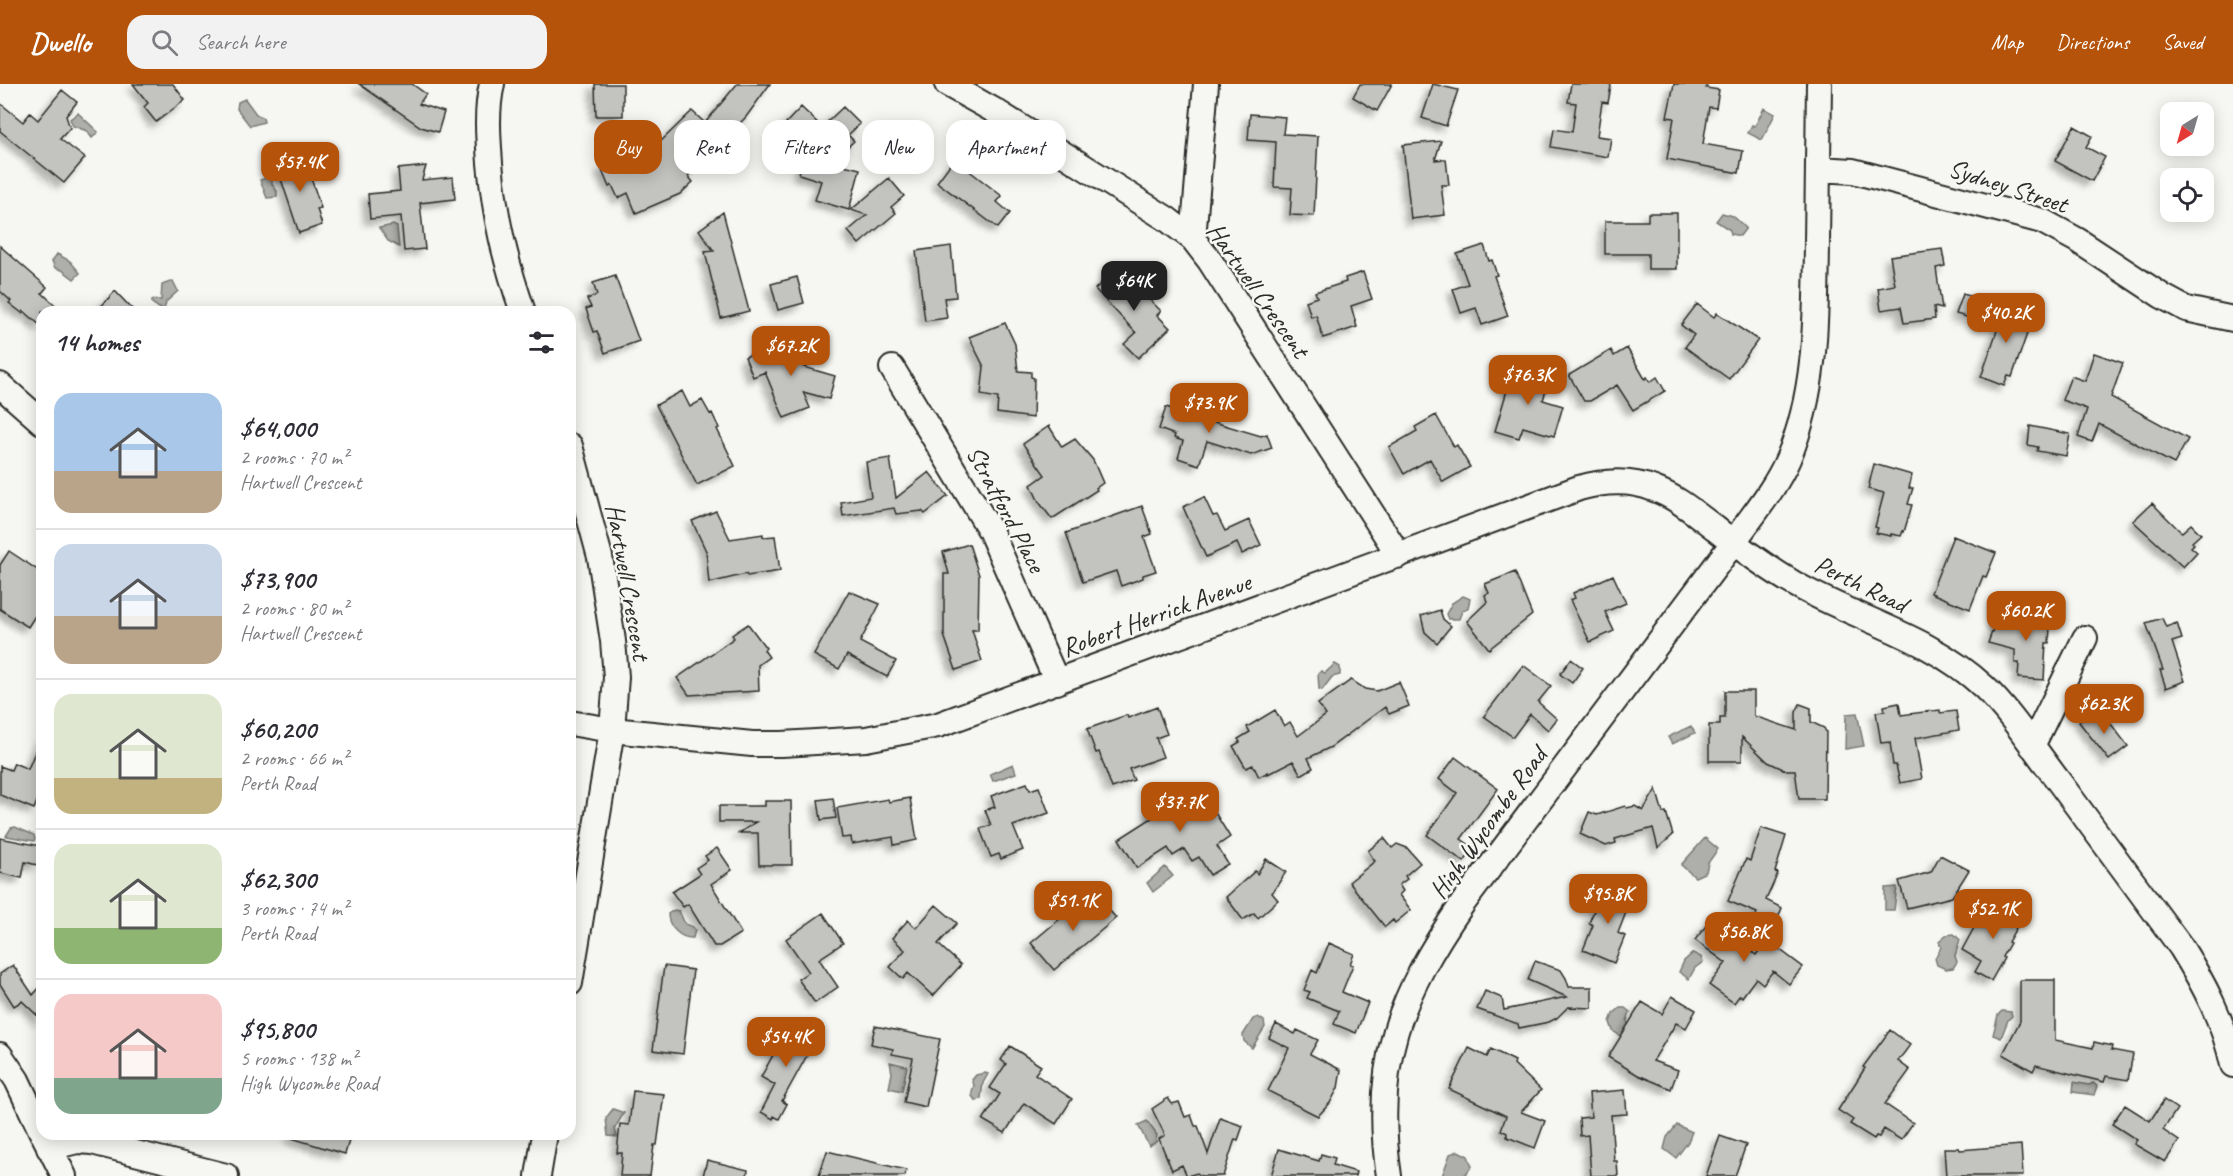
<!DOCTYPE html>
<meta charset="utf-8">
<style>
:root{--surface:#fff;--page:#f2f2f3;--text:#2b2b33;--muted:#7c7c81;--line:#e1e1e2;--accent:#b45309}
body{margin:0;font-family:Caveat,sans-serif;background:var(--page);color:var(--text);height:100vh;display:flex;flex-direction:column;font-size:22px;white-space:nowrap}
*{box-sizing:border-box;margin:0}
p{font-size:20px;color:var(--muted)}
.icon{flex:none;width:33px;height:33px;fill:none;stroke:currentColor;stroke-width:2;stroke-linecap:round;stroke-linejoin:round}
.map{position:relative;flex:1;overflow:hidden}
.side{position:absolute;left:36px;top:222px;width:540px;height:834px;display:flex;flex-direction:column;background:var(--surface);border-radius:18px;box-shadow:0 3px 15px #0003}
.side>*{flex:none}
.guide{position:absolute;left:594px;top:36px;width:570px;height:54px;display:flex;gap:12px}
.needle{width:39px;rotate:217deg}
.tools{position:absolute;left:2160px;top:18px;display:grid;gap:12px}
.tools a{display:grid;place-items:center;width:54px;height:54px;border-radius:12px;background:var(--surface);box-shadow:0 3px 15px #0003;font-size:30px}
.price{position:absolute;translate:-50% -51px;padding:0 14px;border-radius:12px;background:var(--accent);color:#fff;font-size:20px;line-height:39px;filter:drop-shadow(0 2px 3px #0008)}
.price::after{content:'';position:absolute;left:50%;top:36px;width:18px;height:14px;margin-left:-9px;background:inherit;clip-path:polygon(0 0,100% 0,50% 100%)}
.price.selected{background:#222;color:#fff}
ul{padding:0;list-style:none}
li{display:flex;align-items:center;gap:18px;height:150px;padding:0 18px}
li+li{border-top:2px solid var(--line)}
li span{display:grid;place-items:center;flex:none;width:168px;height:120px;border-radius:18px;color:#555}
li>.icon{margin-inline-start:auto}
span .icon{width:72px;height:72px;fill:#fffc;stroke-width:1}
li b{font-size:26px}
h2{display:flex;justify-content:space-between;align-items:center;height:72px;padding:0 18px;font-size:26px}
.pill{padding:0 21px;border-radius:18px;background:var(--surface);box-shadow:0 3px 15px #0003;font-size:21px;line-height:54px}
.pill.selected{background:var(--accent);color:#fff}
header{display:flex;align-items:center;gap:36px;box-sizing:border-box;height:84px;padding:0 30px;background:var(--accent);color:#fff}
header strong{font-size:28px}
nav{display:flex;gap:33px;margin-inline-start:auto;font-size:21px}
.search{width:420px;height:54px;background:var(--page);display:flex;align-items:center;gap:15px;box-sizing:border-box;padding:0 21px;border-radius:18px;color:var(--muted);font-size:22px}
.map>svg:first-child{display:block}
.water{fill:#aeaeab;stroke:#7a7a78;stroke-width:1.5}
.building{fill:#c3c3c0;stroke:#2b2b2b;stroke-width:1.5;filter:url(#shadow)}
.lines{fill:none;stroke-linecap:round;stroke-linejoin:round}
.minor-casing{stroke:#2b2b2b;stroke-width:28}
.minor{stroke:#f6f6f2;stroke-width:24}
.labels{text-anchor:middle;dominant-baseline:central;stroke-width:5;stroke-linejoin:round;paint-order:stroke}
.street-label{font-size:26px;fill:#2b2b2b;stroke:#f6f6f2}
</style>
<header>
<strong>Dwello</strong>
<div class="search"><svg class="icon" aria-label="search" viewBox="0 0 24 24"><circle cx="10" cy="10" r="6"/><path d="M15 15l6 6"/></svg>Search here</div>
<nav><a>Map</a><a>Directions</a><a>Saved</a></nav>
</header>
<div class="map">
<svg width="2233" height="1092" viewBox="0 0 2233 1092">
<defs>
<filter id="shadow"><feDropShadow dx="-5.5" dy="5.5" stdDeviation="3" flood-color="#0004"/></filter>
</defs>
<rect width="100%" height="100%" fill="#f6f6f2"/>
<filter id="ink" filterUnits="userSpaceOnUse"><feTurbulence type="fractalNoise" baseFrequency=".0167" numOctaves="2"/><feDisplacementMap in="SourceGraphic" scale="12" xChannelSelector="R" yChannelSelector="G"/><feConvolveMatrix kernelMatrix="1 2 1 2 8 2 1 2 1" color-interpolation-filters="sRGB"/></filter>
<g filter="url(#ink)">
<path class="water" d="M245,15L256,30L263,34L264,38L250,42L237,25L238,18Z
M1764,24L1775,30L1762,56L1748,49L1752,41L1755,42Z
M78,29L98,48L92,54L87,47L73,42L70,35Z
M272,92V100L277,107V113L267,114L260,96Z
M1722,129L1733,132L1746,144L1740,152L1731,150L1730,146L1716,137Z
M393,141L397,143L399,163L388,157L379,144Z
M57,170L70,177L80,189L74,195L62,186L55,184L52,177Z
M173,197L178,207L166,218L164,226L159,224L152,219V216H161L162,201Z
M1463,512L1470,515L1468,524L1462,527L1459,535H1448L1446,530L1452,519Z
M1335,580L1340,583V591L1332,593L1322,606L1319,605L1318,590L1321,587L1325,589Z
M1857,629L1864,662L1845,665L1846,630Z
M1691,642L1695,649L1672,660L1668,653Z
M1013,680L1016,689L993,697L990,690Z
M15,743L34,751L35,755L34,757L6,752L11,744Z
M1705,754L1718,765L1708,779L1706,788L1695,793L1681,781Z
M1165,783L1173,792L1153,808L1147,799Z
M1897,803L1894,826H1885V804Z
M674,826L679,827L685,840L693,843L695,846L693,854C681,855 668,843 668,830Z
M1954,850L1960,856L1955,872L1957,878L1953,884L1946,885L1937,881L1935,874L1941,863L1939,857L1946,851Z
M1693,869L1701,873L1703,878L1695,884L1689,895L1679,888L1684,877Z
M1620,924H1625L1630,928L1627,937L1631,947L1622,953L1613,947L1610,938L1613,930Z
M2002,927L2011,928L2012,932L2008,936L2001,954L1993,951L1998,931Z
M1258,933L1264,937L1265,943L1252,964L1244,957L1243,951L1253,935Z
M890,978L907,982L902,1007L889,1004L892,989Z
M985,989L988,990L983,999L981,1014L977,1017C969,1012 972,1008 974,1001L972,996L976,991Z
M2074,998L2089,1001L2093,999L2097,1002L2094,1011L2073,1008Z
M613,1025L624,1029L615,1044L617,1053L608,1052L606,1034Z
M1147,1037L1157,1051L1156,1058L1149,1062L1138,1041Z
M1677,1041L1692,1048L1688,1058L1676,1074L1664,1065L1667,1053Z
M1458,1067L1468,1072L1472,1082L1464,1092H1442L1450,1070Z"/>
<path class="building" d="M133,0H173L185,16L156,38L144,23L148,19Z
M359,0H412L426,10L419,20L444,28L438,48L421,43Z
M595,0H623V32H596Z
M737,0H770L746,33L688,92L693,98L680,110L636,129L628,109L618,114L612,101L609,103L601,84L656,60V62L692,27L705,39Z
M1360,0H1392L1377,27L1353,13Z
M1433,0L1458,6L1446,42L1422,34Z
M1571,0H1610L1611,2L1608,19L1602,18L1597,52L1611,54L1608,73L1551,63L1554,45L1572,48L1576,19L1568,18Z
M1674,0H1707L1706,4L1719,6L1716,24L1709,23L1703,60L1743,67L1739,89L1667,75L1674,34L1667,33Z
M62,6L77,18L66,32L70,44L60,55L85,74L64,99L0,47V19L23,38L30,29L38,36Z
M801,23L822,43L843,23L860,40L848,51L854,57L832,78L860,85L849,126L815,116L821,97L799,90L806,60L786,39Z
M1250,30L1285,33L1283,50L1318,52L1314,132L1290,131L1292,104L1274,103L1276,58L1248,56Z
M2074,42L2092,52L2086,63L2105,73L2092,97L2055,77Z
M1441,57L1435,76L1446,75L1449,101H1441L1445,131L1411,135L1403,61Z
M293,72L295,79L305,76L321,124L317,125L322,141L299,149L275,77Z
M954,75L1002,112L997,118L1010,129L998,144L937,98Z
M426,82L422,96L453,93L455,115L420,119L425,165L404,167L401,132L370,135L368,110L400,107L398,85Z
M889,94L904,112L891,123L896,129L859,160L848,147L867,131L851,126Z
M723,128L749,227L721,234L705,168L714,167L699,146Z
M1648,129H1677V185H1648V170H1605V137H1648Z
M1484,161L1489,177L1492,176L1497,191L1494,192L1508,232L1482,241L1476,224L1461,229L1453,205L1468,200L1457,170Z
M0,162L47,203L42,209L63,228H42V243L24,227L22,229L9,219L11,217L0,207Z
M951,162L956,213L944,214L947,234L925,237L916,167Z
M1942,165L1945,182L1936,184L1942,225L1934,223L1935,235L1904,239L1901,223L1881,226L1878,204L1895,201L1890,172Z
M1116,185L1140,211L1143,209L1161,227L1157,231L1170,244L1138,274L1124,260L1136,249L1095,205Z
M1363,188L1372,215L1351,222L1357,243L1323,254L1316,231L1311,233L1306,217L1317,213L1315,208L1346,198L1345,194Z
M615,192L639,257L605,269L597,247L594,248L586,225L591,223L587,215L597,211L593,199Z
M797,193L804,219L778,226L771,200Z
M115,207L135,228H96Z
M1963,210L1976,214L1970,234L1956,230Z
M2002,215L2024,223L2017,241L2029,244L2012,293L2008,292L2004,302L1981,293L2001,235L1995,233Z
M1697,220L1714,233L1717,229L1758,256L1729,295L1685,263L1694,251L1681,241Z
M1005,239L1015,260L1018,287L1031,288V293L1034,294L1033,334L997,329L998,314L981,311L984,283L969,253Z
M808,260L815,278L804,283L835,292L829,315L803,308L810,324L784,334L765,288L753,293L745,273L773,261L777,273Z
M1627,264L1645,295L1647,293L1650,298L1657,293L1665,307L1633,326L1617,301L1590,317H1584L1569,291L1611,266L1614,272Z
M2094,269L2123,279L2111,313L2188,355L2174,380L2099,340L2092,358L2078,353L2087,325L2062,316L2071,292L2085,297Z
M1513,286L1526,290L1527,286L1550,294L1543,316L1563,322L1554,352L1523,343L1519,354L1495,347Z
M682,307L690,323L702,316L710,330L712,329L719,344L717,345L735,382L697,401L656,321Z
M1202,321L1217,326L1214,338L1261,352L1267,350L1272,364L1251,371L1207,357L1199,381L1178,374L1183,357L1174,354L1175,351L1159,345L1166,323L1198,333Z
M1436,331L1454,363L1457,361L1470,383L1443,398L1430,375L1404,390L1389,363L1417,347L1415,343Z
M1049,342L1062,363L1075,355L1093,376L1103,399L1096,404L1097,406L1052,435L1039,418L1031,401L1045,391L1023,360Z
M2030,342L2070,350L2066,372L2037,367L2038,363L2028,361Z
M890,374L896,414L929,388L948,412L925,430L922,427L896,430L894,424L843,432L841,418L871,413L866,378Z
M1874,380L1912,391L1909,404H1913L1908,420L1912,421L1904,448L1903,447L1901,452L1891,450V452L1876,449L1878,444L1875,443L1884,409L1868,405Z
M1204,413L1213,432L1217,431L1225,447L1249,436L1261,461L1242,470L1237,459L1206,473L1183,423Z
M2152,419L2179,446L2182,448L2191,440L2201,450L2192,458L2194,460L2191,463L2197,468L2183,483L2133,437Z
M1142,422L1152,450L1144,453L1156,487L1143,491V494L1121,502L1116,487L1083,498L1066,449Z
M716,427L730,455L763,450V453L775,452L780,487L747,492L746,490L709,499L706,467L692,437Z
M1953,452L1996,469L1986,493L1983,492L1970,525L1931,509Z
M969,460L979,491L978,546H972L982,577L956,586L944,551V490H949L943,468Z
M9,467L42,489V521L28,543L0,525V481Z
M1515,488L1532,531L1489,565L1467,537L1487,518L1485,511L1489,509L1485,500Z
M1613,491L1626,519L1605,528L1614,547L1590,558L1570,516L1575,514L1573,509Z
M849,507L880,520L860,558L896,577L887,593L847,571L839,585L814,571Z
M1440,526L1443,535L1451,542L1437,559L1425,548L1421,532Z
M2021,527L2051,529L2049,559H2046L2044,596L2018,594L2019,579H2015V566L1988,559L1997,534L2020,542Z
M2162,534L2166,543L2177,539L2182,555L2172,558L2185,597L2166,604L2160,586H2163L2146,539Z
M748,540L766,564L764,566L769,573L758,581L759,607L689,611L677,594L734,554L732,551Z
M1571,575L1583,584L1572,599L1560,590Z
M1523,581L1551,602L1538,618L1557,635L1548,646L1530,630L1513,653L1484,632Z
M1351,596L1365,605L1377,607L1399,598L1409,622L1389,630L1385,623L1331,663L1308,674L1313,684L1301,691L1293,677L1268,690V688L1259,693L1253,681L1246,684L1233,662L1240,658L1238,655L1250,648L1247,643L1275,626L1284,642L1290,638L1298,652L1326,631L1318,620Z
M1725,607H1754V632L1796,646V628L1800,620L1811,624V638L1824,644L1826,648L1825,715H1799L1795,686H1785L1768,678L1742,653V677H1709V641H1720V634H1725Z
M1899,619L1901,631L1940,626V629L1956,627L1959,646L1915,654L1922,695L1900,699L1896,681H1893L1890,658L1881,659L1876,628L1885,627L1884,622Z
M1157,623L1167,650L1156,654L1163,673L1129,685L1134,696L1112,704L1099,668L1096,669L1087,645L1127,631L1128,634Z
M2095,625L2105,638L2108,636L2128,662L2109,676L2079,638Z
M42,651V705L34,725L0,711V682L11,686L14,679L28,685Z
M1455,673L1498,705L1461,755L1474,764L1464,778L1427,751L1457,709L1439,695Z
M1027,699L1030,706L1039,703L1049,729L1013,742L1023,766L1001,775L999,770L991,773L980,745L991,741L985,726L995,723L991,712Z
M1656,705L1663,729L1666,728L1673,751L1658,764L1653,744L1615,755L1616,759L1606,762L1580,750L1589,728L1597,731L1625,722L1627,724L1635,722L1643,727Z
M1201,706L1230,753L1217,762L1228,780L1210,791L1199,773L1192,777L1184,765L1173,772L1168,764L1137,784L1119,755L1152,734L1148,728L1173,712L1175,715L1178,713L1181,719Z
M833,714L836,734L821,736L818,716Z
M910,714L917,756L894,761L893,753L852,760L851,753L842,754L837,724L888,715L889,718Z
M765,717H791L792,781H759L758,749H739L756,738H719V722H765Z
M1761,744L1786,752L1775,788L1778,789L1766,816L1782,824L1774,843L1755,834L1757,829L1728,817L1746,775L1750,777Z
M0,754L41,762L37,781L25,778L22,794L0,789Z
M1384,754L1392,764L1397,760L1407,764L1420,779L1405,792L1407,795L1399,801L1403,807L1399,811L1411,826L1395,839L1393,836L1385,843L1349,798L1375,777L1368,767Z
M717,764L732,786L711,800L741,849L720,862H714L688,820L683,823L672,808L700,790L696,784L708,776L705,772Z
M1940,771L1969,786L1952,813L1907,824L1899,797L1931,788Z
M1266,775L1286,788L1272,809L1278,816L1258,834L1254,829L1243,836L1226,813L1255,787L1257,790Z
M1604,802L1632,813L1618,849L1625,852L1614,879L1583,866L1593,841L1589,839Z
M1096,811L1116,834L1054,886L1031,859L1068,828L1071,832Z
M1999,818L2023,832L2008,858L2010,859L2002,873L2004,874L1991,897L1975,888L1981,877L1962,866L1976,840L1984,845Z
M936,821L957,839L938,860L961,881L933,912L908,889L903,895L890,883L905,866L892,854L908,836L916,844Z
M823,829L843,859L819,875L838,903L815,919L798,895L809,888L786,855Z
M1708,839H1714L1756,871L1767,856L1803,883L1789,900L1773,887L1763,900L1756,894L1742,913L1740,911L1734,919L1709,901L1726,879L1695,856Z
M1329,859L1354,870L1350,880L1353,881L1342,908L1368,919L1356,949L1334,940L1339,927L1307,914L1310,908L1304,906L1312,886L1317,889Z
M1535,877L1561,886L1566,894L1569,903H1592V924L1568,923L1557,934L1549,938L1519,944L1518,940L1477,925L1485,907L1502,914L1504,926L1567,913L1528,896Z
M13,881L33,911L42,901V936L22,917L14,922L0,900V890Z
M664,882L693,886L683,970L653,966Z
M2020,896H2055V956L2093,964L2094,958L2112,962L2111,966L2133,970L2128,996L2106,992L2104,998L2036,981L2033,987L2003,970L2020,937Z
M1672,912L1696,926L1686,944L1676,939L1653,977L1678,986L1671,1005L1638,991L1608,973L1642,918L1662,930Z
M790,940L816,955L782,1017L787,1020L779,1035L774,1032L773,1035L761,1028L775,1001L761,993Z
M1276,940L1295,950L1297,946L1318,956L1310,970L1341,986L1338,1004L1330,1019L1318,1032L1268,1007L1289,964L1269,954Z
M875,942L940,955L926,1023L904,1018L913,974L892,970L893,965L871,960Z
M1890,946L1910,961L1898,977L1910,986L1885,1020L1913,1039L1901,1056L1884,1045L1879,1053L1876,1052L1874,1055L1850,1040L1853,1036L1838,1026L1865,984L1863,983Z
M1010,962L1041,982L1035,990L1072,1015L1056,1040L1024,1019L1005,1049L983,1036L1000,1010L990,1004L1006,980L1001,976Z
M1469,964L1487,973L1491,965L1515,977L1514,980L1541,1006L1521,1028L1545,1037L1535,1064L1507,1053V1049L1501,1046L1506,1032L1449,1005Z
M1625,1006L1627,1030L1611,1031L1614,1077H1617L1618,1092H1591L1588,1051L1580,1052L1579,1034L1591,1033L1589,1009Z
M633,1007L664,1010L657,1061H654L650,1092H620L622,1069H617L620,1040L629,1041Z
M1168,1014L1172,1020L1179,1018L1185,1033L1191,1031L1195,1042H1198L1208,1070L1220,1034L1243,1042L1238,1056L1235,1055L1223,1092H1201L1197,1089L1187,1092L1182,1081L1172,1086L1159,1055L1165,1051L1152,1025Z
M2164,1016L2177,1025L2163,1046L2179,1057L2165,1078L2134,1060L2137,1056L2112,1040L2125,1021L2150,1037Z
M291,1050H351L345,1070L291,1054Z
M1720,1052L1746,1061L1735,1092H1706Z
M2021,1061L2023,1092H1946L1944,1064H1959L1960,1066Z
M1279,1065L1319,1077L1321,1070L1335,1074L1333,1081L1356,1088L1355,1092H1271Z
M827,1067L906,1086L905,1092H819Z
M707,1076L748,1086L747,1092H703Z"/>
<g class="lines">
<g class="minor-casing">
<path id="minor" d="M492,0C486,26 488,52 490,79C495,134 505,176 523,228
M947,0L995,27L1167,135L1193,155L1210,177L1391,459L1397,472
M1818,85L1853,87L2042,137L2077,156L2162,212L2186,225L2233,235
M1193,155L1206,0
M892,284L990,446L1057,598
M0,301L42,338
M570,362L600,473L613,557L616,593L612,646L570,899
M570,639L612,646L752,660H782L866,655L938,641L1579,404C1604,397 1629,395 1654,405C1677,413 1696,430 1715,444C1740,464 1766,483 1793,499C1855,535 1930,552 1984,603C2012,630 2033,664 2057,695C2098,751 2140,807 2181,863C2204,900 2224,938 2233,981
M2032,662L2085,554
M0,971L17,996L42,1049
M43,1050L64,1092
M49,1064L77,1057L92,1058L226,1092
M538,1092L545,1050
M1389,1092C1372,979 1399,912 1463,819L1733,459C1752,432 1775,405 1788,375C1817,307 1816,231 1817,159C1818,106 1818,53 1819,0"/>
</g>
<use href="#minor" class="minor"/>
</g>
</g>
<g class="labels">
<g class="street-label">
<text transform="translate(2008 102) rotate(18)">Sydney Street</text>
<text transform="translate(1258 206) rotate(55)">Hartwell Crescent</text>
<text transform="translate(1006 425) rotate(62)">Stratford Place</text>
<text transform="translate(628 498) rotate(80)">Hartwell Crescent</text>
<text transform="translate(1861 500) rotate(26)">Perth Road</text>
<text transform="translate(1156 531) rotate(-20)">Robert Herrick Avenue</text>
<text transform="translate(1488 739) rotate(-54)">High Wycombe Road</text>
</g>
</g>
</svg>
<div class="tools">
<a><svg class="needle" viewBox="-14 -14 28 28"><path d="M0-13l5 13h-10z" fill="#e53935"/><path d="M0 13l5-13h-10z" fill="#7c7c81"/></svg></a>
<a><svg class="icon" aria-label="locate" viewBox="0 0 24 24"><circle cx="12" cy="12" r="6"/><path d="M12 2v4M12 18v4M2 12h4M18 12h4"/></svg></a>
</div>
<b class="price" style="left:300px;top:109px">$57.4K</b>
<b class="price selected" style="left:1134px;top:228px">$64K</b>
<b class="price" style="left:2006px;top:260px">$40.2K</b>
<b class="price" style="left:791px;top:293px">$67.2K</b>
<b class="price" style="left:1528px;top:322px">$76.3K</b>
<b class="price" style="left:1209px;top:350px">$73.9K</b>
<b class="price" style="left:2026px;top:558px">$60.2K</b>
<b class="price" style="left:2104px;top:651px">$62.3K</b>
<b class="price" style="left:1180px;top:749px">$37.7K</b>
<b class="price" style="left:1608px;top:841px">$95.8K</b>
<b class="price" style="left:1073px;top:848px">$51.1K</b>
<b class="price" style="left:1993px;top:856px">$52.1K</b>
<b class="price" style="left:1744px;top:879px">$56.8K</b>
<b class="price" style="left:786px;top:984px">$54.4K</b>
<div class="guide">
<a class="pill selected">Buy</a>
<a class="pill">Rent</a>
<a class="pill">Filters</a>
<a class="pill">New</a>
<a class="pill">Apartment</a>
</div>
<section class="side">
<h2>14 homes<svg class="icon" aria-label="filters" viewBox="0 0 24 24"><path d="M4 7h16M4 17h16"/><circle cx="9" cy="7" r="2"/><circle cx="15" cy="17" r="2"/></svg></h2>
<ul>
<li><span style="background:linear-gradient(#a9c7e8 65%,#b9a48a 0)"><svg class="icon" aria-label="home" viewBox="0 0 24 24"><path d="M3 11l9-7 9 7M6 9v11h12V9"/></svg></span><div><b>$64,000</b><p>2 rooms · 70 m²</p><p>Hartwell Crescent</p></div></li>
<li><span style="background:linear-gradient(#c9d6e8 60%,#b9a48a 0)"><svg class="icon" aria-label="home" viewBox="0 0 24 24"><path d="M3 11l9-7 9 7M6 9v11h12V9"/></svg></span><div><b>$73,900</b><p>2 rooms · 80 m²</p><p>Hartwell Crescent</p></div></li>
<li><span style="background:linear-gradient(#dfe7d0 70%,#c2b280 0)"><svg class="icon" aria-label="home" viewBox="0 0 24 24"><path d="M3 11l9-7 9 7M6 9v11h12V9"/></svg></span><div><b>$60,200</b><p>2 rooms · 66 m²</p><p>Perth Road</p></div></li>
<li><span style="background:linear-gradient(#dfe7d0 70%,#8fb573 0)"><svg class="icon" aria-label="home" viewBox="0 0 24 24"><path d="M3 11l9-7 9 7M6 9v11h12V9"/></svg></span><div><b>$62,300</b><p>3 rooms · 74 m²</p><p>Perth Road</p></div></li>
<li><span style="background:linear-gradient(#f6c9c9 70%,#7fa58c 0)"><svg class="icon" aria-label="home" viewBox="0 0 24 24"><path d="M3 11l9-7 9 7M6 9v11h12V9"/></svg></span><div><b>$95,800</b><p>5 rooms · 138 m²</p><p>High Wycombe Road</p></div></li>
</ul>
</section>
</div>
